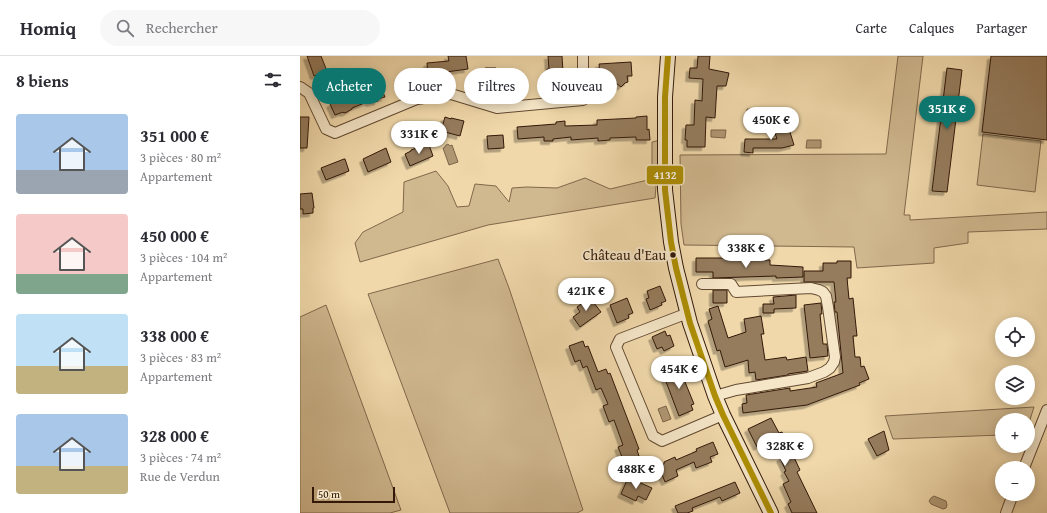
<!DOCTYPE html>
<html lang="fr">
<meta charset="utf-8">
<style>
:root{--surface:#fff;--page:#f7f7f7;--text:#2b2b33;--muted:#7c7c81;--line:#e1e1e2;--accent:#0f766e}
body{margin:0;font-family:"Gentium Book Plus",serif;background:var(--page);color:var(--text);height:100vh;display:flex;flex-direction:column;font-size:15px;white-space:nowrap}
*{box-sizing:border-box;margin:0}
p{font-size:13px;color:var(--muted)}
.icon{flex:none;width:22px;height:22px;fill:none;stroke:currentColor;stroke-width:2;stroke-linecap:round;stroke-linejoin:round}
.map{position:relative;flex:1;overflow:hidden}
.panel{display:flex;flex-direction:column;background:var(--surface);width:300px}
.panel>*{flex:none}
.guide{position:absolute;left:12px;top:12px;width:380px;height:36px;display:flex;gap:8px}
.fabs{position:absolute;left:695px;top:261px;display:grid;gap:8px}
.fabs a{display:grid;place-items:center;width:40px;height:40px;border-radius:50%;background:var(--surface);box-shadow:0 2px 10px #0003;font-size:20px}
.scale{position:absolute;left:12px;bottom:10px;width:83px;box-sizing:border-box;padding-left:4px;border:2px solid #321909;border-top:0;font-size:11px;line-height:14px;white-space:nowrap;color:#321909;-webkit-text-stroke:3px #f5e6c8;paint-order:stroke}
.price{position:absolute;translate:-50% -34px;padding:0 9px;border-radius:14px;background:#fff;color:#222;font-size:13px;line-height:26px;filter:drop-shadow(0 1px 2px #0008)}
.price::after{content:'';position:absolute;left:50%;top:24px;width:12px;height:9px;margin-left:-6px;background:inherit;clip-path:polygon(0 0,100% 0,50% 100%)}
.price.on{background:var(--accent);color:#fff}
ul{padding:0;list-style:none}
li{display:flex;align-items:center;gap:12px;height:100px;padding:0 16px}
li span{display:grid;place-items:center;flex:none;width:112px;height:80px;border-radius:4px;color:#555}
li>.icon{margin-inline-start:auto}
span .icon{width:48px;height:48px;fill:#fffc;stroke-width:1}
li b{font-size:17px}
h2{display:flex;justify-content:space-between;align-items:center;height:48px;padding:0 16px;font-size:17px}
.pill{padding:0 14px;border-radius:18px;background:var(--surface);box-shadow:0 2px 10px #0003;font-size:14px;line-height:36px}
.pill.on{background:var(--accent);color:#fff}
header{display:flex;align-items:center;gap:24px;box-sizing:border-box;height:56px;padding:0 20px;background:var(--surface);border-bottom:1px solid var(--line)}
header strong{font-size:19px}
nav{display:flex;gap:22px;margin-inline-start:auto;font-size:14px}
.search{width:280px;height:36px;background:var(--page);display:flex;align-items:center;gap:10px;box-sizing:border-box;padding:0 14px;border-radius:22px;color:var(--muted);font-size:15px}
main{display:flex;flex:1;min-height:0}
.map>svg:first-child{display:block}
.green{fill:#d0b88f;stroke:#81684c}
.water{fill:#af9773;stroke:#7d6549}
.building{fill:#957c5d;stroke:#321909;filter:url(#shadow)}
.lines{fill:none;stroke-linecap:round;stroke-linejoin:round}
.street-casing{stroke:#624931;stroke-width:12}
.secondary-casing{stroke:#321909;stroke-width:16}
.street{stroke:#f5e6c8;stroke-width:10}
.secondary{stroke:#f5e6c8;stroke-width:14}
.bus-1-casing{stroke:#f5e6c8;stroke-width:9}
.bus-1{stroke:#ad8e04;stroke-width:6}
.bus-dot{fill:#321909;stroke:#f5e6c8;stroke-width:1.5}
.labels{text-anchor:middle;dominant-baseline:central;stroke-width:4;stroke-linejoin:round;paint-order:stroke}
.bus-label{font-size:14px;fill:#321909;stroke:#f5e6c8;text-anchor:end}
.line-badge{stroke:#f5e6c8;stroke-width:1.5}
.badge-label{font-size:11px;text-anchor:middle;font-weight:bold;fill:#fff}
</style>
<header>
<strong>Homiq</strong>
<div class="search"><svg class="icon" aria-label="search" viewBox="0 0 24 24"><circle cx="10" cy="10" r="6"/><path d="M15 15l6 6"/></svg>Rechercher</div>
<nav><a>Carte</a><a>Calques</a><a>Partager</a></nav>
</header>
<main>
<section class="panel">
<h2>8 biens<svg class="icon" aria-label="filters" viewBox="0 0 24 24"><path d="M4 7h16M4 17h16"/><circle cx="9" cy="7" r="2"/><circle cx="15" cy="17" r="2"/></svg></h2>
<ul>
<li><span style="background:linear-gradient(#a9c7e8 70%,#9aa5b1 0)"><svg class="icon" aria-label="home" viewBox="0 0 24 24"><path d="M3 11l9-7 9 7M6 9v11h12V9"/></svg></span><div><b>351 000 €</b><p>3 pièces · 80 m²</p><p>Appartement</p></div></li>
<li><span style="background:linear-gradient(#f6c9c9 75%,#7fa58c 0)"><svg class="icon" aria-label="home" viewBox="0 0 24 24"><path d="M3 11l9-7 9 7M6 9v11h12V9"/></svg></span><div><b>450 000 €</b><p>3 pièces · 104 m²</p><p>Appartement</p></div></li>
<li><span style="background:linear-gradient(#bfe0f5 65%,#c2b280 0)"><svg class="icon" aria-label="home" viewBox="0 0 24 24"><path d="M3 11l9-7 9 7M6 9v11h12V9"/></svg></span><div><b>338 000 €</b><p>3 pièces · 83 m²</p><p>Appartement</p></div></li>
<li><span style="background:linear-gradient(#a9c7e8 65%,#c2b280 0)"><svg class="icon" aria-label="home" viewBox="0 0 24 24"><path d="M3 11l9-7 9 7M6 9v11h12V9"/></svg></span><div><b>328 000 €</b><p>3 pièces · 74 m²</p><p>Rue de Verdun</p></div></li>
</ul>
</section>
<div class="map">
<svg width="747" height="457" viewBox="0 0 747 457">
<defs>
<filter id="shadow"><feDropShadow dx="-3.5" dy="3.5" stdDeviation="0" flood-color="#0004"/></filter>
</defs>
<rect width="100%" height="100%" fill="#f0d8aa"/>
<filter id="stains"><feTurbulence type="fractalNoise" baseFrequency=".005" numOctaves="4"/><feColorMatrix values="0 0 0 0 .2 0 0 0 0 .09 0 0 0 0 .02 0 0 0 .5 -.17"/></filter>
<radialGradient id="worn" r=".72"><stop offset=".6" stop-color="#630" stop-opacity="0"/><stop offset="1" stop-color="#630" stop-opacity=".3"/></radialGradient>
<path class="green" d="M598,0H623L604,159H610V164L747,156V173L668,176V187L634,192V207L557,212L554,191L384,189L381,168L380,99L586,98Z
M683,78L741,85L735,136L677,129Z
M360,84L355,142L188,169L60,206L55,187L63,176L103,156L104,126L136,115L148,130L157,151L169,150L175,128L196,130L209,146L212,132L227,131L257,132L285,122L310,133L352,123V86Z
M198,203L209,232L283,454L277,457H150L68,238Z
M26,249L101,454L90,457H0V261Z
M734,351L728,370V364H702V379L593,383L585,360Z"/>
<path class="water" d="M447,53L461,54V61H446Z
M411,74H426L425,82L411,81Z
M507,84H521V92H506Z
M148,88L150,90L152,89L158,106L149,109L143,92H144L146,89Z
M366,350L371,363L363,366L358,353Z
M634,440L646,445L647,449L646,452L643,453L631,448L629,445L631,442Z"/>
<path class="building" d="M7,0H21L27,15L14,20Z
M148,0H166L168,13L146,16V18L128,21L127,7L149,5Z
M248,0H262L263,16H265L267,34L249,35L247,13H249Z
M398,0H410L409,13L429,17L426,30H417L415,62L406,61L405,91H387V84H385L386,69H394L395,44L402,45L403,23L389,22L390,12H397Z
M691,0H747V84L682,76Z
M331,6L332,20H327L328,26L325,27L321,31L316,27H313V21L307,22V18L300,19L299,8Z
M185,12H196V17L207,16L208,30L182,32L181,18H186Z
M647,12L662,14L647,136L632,135Z
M79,27L85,41L78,43V45L69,47V45L52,52V53L47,56L44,57L43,56L35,59L30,48L41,43V42L53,36L54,38Z
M347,60V74L349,73L350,84H336V81L310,82V84L298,85V82L271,84V81L253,83V85H244V81L218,83L217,71L256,68V66L265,65V70L297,69V64L336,62V61Z
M0,61H9L7,92H0Z
M145,61L151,63V62L164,65L160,80L141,75Z
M483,71L484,74L489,73L494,89L482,92H453V97L444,96L445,83H477L474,74Z
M203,79L204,92L188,93L187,80Z
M129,89L133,100L110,110L105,98L111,95V94L122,90V91Z
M86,92L91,106L68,116L63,103Z
M44,103H45L49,115L26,124L21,112Z
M12,137L14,152H13V157L3,158V153H0V138Z
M396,202H427V204H470V209L503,211V221L476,222V220L413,222V216H396Z
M537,205H551V222H547L549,243L553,242L557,280H553L555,301H560L561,311L564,310L569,323L559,327L560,329L507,349L443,357L442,348L447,347L446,339L490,332V335L517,331L516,327L543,317L537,256H535L534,246H536L534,226H504V215H523V207H537Z
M360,230L366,245L361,247L362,249L350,254L346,243L349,242L347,235Z
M413,234H427V247H413Z
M496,239V252L474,253V257H463V248H474L473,241Z
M290,242L301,256L280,271L273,261L280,256L277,251Z
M327,242L333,257L328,259L329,262L317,267L310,249Z
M521,247L522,258H520L523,288H527L528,300L510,302L504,249Z
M418,250L428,282L446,276L444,263L461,260L464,278H461L465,304L486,301L487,304L506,301L508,315L488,318V319L456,324L455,316L449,317L448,304L425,311L420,294L417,295L408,265L412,263L409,253Z
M365,275L367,280L370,279L374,290L364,295L362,291L357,293L352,281Z
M283,285L285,291L288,290L298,316L306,313L308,318L310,317L339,393L337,394L339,400L324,406L318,391L323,389L314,364L309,366L303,350L308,348L301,332L296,334L287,310L283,312L280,304L275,306L269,290Z
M376,309L378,315L381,313L385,326L394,348L391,349L393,354L379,360L362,315Z
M471,362L479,377L482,376L500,414L497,416L517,457H492L488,448L491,446L483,428L489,425L484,416L486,415L480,402L483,401L474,382L457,391L448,373Z
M584,375L589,394L577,400L568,383Z
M413,386L418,398L410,401L412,406L396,412L394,406L376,414L378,420L365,426L359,411L364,408V406L375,401L376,404L397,395L396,393Z
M327,424L333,426L334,424L352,432L346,444L338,440L336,445L321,438Z
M435,426L440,437L422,445L420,441L392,452L393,455L387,457H378L375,450Z"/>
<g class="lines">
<g class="street-casing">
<path id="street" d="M0,31L9,37L26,73L35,77L117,43L151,38L197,52L283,44V0
M402,228H431L436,236L511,232L519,234L523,236L526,240L528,251L535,301L534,306L530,312L524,316L508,322L436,334L415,340
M388,257L320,283L316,291L353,380L362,385L423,359
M724,412L747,354
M706,457L713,438"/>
</g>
<g class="secondary-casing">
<path id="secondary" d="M368,0L365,41V134L371,186L376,212L390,267L415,340L423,359L471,457"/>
</g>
<use href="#street" class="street"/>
<use href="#secondary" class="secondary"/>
<g class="bus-1-casing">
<path id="bus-1" d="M368,0L365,41V134L371,186L376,212L390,267L415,340L423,359L471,457"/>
</g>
<use href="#bus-1" class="bus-1"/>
</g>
<circle class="bus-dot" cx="373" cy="199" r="3.5"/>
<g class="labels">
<g class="bus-label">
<text x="366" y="199">Château d'Eau</text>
</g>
</g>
<rect class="line-badge" x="346" y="109" width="38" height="20" rx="4" fill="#ad8e04"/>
<g class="badge-label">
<text x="365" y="123">4132</text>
</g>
<rect width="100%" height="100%" filter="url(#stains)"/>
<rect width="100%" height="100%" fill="url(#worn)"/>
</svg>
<div class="fabs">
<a><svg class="icon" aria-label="locate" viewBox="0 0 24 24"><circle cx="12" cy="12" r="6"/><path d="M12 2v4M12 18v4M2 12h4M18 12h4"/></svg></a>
<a><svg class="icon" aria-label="layers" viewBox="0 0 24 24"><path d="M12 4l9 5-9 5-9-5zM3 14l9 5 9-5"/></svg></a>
<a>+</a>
<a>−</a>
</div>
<div class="scale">50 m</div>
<b class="price on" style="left:647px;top:74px">351K €</b>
<b class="price" style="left:471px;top:85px">450K €</b>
<b class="price" style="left:119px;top:99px">331K €</b>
<b class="price" style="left:446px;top:213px">338K €</b>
<b class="price" style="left:286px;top:256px">421K €</b>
<b class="price" style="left:379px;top:334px">454K €</b>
<b class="price" style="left:485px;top:411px">328K €</b>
<b class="price" style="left:336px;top:434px">488K €</b>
<div class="guide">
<a class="pill on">Acheter</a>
<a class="pill">Louer</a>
<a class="pill">Filtres</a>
<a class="pill">Nouveau</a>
</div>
</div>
</main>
